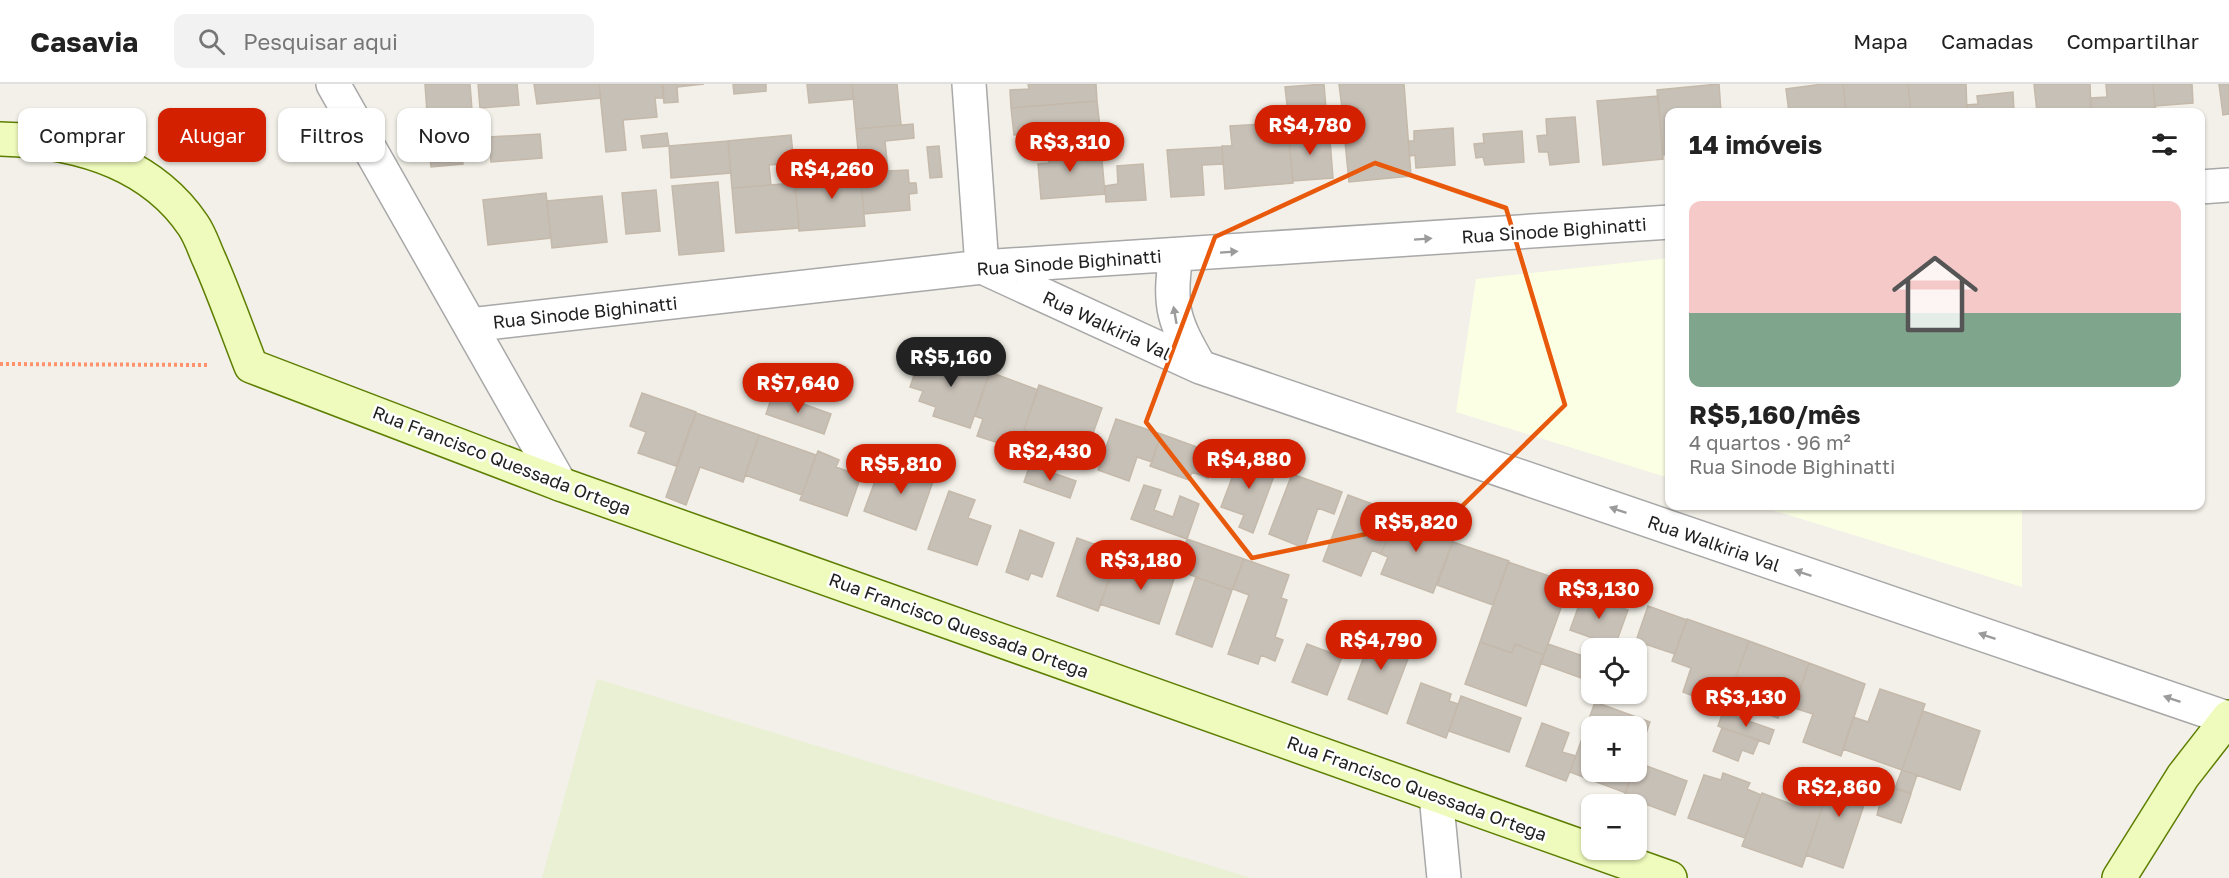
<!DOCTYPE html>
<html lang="pt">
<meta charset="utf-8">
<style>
:root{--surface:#fff;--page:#f2f2f2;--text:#222;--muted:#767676;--line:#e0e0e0;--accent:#d22000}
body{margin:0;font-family:"Golos Text",sans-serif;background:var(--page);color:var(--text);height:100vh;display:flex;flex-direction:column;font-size:22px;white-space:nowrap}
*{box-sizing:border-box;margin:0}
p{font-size:20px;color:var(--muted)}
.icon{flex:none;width:33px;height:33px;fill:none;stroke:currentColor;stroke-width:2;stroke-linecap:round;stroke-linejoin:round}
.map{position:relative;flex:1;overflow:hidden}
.side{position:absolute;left:1665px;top:24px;width:540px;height:402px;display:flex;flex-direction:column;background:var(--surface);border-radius:12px;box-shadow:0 2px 4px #0004}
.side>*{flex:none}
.hud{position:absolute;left:18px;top:24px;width:570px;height:54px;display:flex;gap:12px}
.tools{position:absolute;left:1581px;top:554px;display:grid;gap:12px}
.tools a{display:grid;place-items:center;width:66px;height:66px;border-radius:12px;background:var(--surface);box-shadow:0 2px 4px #0004;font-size:30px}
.price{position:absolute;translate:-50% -51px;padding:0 14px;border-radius:21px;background:var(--accent);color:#fff;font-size:20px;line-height:39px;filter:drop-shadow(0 2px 3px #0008)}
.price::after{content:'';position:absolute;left:50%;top:36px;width:18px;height:14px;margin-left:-9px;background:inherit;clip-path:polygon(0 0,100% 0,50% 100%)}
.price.on{background:#222;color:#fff}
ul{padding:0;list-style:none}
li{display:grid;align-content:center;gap:12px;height:318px;padding:0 24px}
li span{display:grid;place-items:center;height:186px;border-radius:12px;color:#555}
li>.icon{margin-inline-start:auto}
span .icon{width:108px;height:108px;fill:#fffc;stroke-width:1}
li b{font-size:26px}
h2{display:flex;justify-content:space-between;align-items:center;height:72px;padding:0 24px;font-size:26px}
.chip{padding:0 21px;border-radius:12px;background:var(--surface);box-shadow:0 2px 4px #0004;font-size:21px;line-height:54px}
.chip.on{background:var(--accent);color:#fff}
header{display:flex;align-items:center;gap:36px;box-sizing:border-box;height:84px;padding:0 30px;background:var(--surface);border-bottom:2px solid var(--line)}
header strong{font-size:28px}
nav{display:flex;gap:33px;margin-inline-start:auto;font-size:21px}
.search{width:420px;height:54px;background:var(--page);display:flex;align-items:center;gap:15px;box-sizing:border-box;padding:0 21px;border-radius:12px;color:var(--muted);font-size:22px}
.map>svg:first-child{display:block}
.education{fill:#fbffe3}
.farmland{fill:#eaf0d3}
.building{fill:#c7c0b7;stroke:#c4b9aa;stroke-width:1.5}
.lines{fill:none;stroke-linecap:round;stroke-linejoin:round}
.street-casing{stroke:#a8a8a8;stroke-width:36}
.secondary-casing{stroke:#5e7e02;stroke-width:36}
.path{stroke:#fd926d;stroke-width:4;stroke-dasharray:3 3;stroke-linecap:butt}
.street{stroke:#fff;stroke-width:33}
.secondary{stroke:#eefbbc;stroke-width:33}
.oneway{fill:#9b9b9b}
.marked{fill:none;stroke:#e8590c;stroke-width:4.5;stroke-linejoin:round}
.labels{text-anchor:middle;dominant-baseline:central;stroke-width:5;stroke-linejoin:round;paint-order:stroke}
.street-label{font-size:18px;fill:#212121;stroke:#fff}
</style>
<header>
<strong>Casavia</strong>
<div class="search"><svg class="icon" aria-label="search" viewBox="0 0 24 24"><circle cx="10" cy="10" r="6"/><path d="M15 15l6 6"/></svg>Pesquisar aqui</div>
<nav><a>Mapa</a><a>Camadas</a><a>Compartilhar</a></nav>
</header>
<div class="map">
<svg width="2229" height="794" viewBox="0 0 2229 794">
<rect width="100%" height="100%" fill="#f2f0e8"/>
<path class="education" d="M1669,174V394L1456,328L1476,195Z
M1759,422H2022V503Z"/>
<path class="farmland" d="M597,595L1251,794H542Z"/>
<path class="building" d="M425,0H470L472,26L427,29Z
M478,0H517L519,21L480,24Z
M534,0H599L601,14L537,20Z
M599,0H663L664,14H655L657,33L623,36L626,66L606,68Z
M662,0H704L677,3L678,18L664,19Z
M733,0H766V7L734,10Z
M807,0H852L854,15L809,19Z
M852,0H897L901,41L856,45Z
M1028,0H1096L1097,17L1011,24L1010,6L1029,5Z
M1324,0L1326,25L1288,29L1285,3Z
M1339,0H1404L1411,92L1349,98L1343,37L1358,36L1357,23L1342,24Z
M1719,0L1721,28H1670V70L1663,71L1657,6Z
M1823,0H1843L1846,28H1789L1786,5Z
M1843,0H1908L1911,28H1846Z
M1908,0H1966L1967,28H1911Z
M2034,0H2090L2091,28H2037Z
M2106,0H2153L2156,28H2091V14L2107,13Z
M2153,0H2192L2193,19L2155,22Z
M2219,0H2229V30L2223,31Z
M2013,8L2014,28H1967V21L1978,20L1977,12Z
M1658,12L1663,75L1603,81L1597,17Z
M1097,17L1100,43L1014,51L1011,24Z
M1575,33L1579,78L1550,81L1548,68H1539L1537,52L1547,51L1546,35Z
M913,40L914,54L885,57L888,87L908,86L909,99H916L917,109L909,110L910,126L864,130L856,45Z
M1264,40L1265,57L1289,56L1293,99L1225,105L1222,62H1232L1230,42Z
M1312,42L1314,57L1330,56L1333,94L1293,97L1289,54L1295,53L1294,44Z
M1453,44L1455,81L1416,84L1415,71L1410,72L1408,57H1414V47Z
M1522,47L1524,78L1485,81L1483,73L1476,74L1474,60L1484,59L1483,50Z
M667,49L669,62L643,64L641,52Z
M540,50L542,74L491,78L489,53Z
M791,51L794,79L769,81L771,101L732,104L728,57Z
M728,57L731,89L671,94L669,62Z
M1085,58L1087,77L1102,76L1105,110L1041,115L1038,80L1049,79L1047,61Z
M461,61L463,80L431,83L429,63Z
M939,62L942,93L930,94L927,63Z
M1222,63L1223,80L1202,81L1204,111L1171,113L1167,66Z
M859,77L865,142L799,147L795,97L838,94L837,79Z
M1143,80L1146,116L1106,118L1105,102L1118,100L1117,82Z
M718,98L724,167L679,171L672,102Z
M795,99L799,144L736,149L732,104Z
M656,106L660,147L626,150L622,109Z
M546,109L551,154L488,161L483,116Z
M602,112L607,158L552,164L547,117Z
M934,267L990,287L970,344L933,332L936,323L919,317L923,307L910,303L920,274L931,278Z
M990,288L1038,306L1017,365L977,352L983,335L975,332Z
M1039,301L1102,324L1087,366L1074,362L1069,375L1035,363L1039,351L1024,346Z
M642,309L696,328L676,382L638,369L646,348L630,342Z
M773,309L831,330L824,350L766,330Z
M696,329L759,351L743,398L700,383L686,421L666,413Z
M1116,335L1161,350L1152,378L1137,373L1129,397L1098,386Z
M1161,350L1216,370L1208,394L1192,388L1189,396L1150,382Z
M759,351L816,371L802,411L745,391Z
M818,367L839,376L836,383L861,392L847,432L800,416Z
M1241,370L1277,384L1253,449L1239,443L1244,431L1221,423Z
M900,376L936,389L916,446L864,427L878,389L893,395Z
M1030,381L1076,397L1070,414L1024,398Z
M1292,390L1342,408L1334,430L1318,424L1304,464L1269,450Z
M1144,401L1161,406L1154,426L1173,433L1180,412L1199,420L1187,455L1131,435Z
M949,407L975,416L968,434L991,442L977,481L928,465Z
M1348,411L1397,429L1381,470L1372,466L1361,492L1323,477Z
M1397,430L1455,452L1433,509L1381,490L1388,473L1381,470Z
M1020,446L1054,459L1042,493L1031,489L1028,496L1006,488Z
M1077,454L1119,469L1098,527L1057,512Z
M1187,455L1244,475L1232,506L1177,486Z
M1453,458L1509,477L1493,521L1437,501Z
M1140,474L1177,486L1159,540L1100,520L1113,485L1134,493Z
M1244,475L1289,491L1281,514L1287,516L1275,553L1283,556L1275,577L1261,571L1258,580L1228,570L1249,511L1233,505Z
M1508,478L1570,499L1544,571L1515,560L1512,569L1480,558Z
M1196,493L1232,506L1212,563L1176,550Z
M1583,510L1628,526L1615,562L1570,546Z
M1648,522L1687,536L1675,570L1636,557Z
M1687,535L1749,557L1731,605L1720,601L1714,620L1683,608L1691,584L1672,577Z
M1375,543L1414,559L1387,630L1348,615Z
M1749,557L1809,579L1793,623L1783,619L1778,634L1740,620L1749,596L1736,592Z
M1480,558L1512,569L1515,560L1544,571L1526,622L1465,600Z
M1307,560L1342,573L1327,611L1292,598Z
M1548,560L1592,575V598L1540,579Z
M1809,579L1865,600L1841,672L1803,658L1813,630L1794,624Z
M1421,599L1451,610L1449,617L1458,620L1446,654L1407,639Z
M1880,605L1925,620L1902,686L1843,665L1853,633L1868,638Z
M1461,612L1521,634L1509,668L1449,647Z
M1595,618L1650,638L1636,678V642H1592V687H1633L1626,709L1570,688Z
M1923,627L1980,647L1960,706L1902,686Z
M1723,628L1774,646L1769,660L1718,642Z
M1542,639L1569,649L1562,668L1576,672L1566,697L1526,682Z
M1722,644L1759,656L1753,670L1742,666L1738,677L1713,667Z
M1636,678L1687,697L1675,731L1624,712L1633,687H1636Z
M1836,684L1872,697L1843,784L1806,771Z
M1902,686L1917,691L1911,709L1895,704Z
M1723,689L1750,699L1747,705L1761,711L1745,754L1688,734L1704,691L1721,696Z
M1872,696L1911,710L1901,739L1877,731L1880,719L1868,713Z
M1803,701L1827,710L1802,783L1742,762L1762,709L1796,722Z"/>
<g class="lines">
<g class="street-casing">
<path id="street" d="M333,0L560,400
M969,0L982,183
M2200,103L2229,101
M1176,171C1168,224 1174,238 1200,283
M982,183L1200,283L2227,634
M470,241L982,183L1670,138
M1436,711L1444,794"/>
</g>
<g class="secondary-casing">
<path id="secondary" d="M0,55C74,57 149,76 193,141C200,151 204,164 209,175C224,209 237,246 251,282L560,400L1670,794
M2119,794L2183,692L2229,633"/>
</g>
<path class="path" d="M0,280L209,281"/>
<use href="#street" class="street"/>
<use href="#secondary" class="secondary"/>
</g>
<defs><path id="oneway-solid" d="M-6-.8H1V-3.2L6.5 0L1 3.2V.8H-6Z" transform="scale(1.5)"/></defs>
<g class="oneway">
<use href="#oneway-solid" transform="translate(1423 155) rotate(-4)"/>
<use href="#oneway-solid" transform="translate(1229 168) rotate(-4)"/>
<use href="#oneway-solid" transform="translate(1175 231) rotate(-100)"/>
<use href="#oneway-solid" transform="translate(1618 426) rotate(-161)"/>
<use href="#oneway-solid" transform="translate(1803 489) rotate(-161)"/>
<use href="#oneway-solid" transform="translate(1987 552) rotate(-161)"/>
<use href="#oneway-solid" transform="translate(2172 615) rotate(-161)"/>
</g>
<path class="marked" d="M1375,79L1506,124L1565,321L1452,432L1252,474L1146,338L1215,153Z"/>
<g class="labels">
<g class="street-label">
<text transform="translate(1554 146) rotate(-4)">Rua Sinode Bighinatti</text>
<text transform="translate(1069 178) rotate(-4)">Rua Sinode Bighinatti</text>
<text transform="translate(585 228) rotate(-6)">Rua Sinode Bighinatti</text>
<text transform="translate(1107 241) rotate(25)">Rua Walkiria Val</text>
<text transform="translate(502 376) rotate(21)">Rua Francisco Quessada Ortega</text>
<text transform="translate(1714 459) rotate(19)">Rua Walkiria Val</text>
<text transform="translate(959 541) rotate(20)">Rua Francisco Quessada Ortega</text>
<text transform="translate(1417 704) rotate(20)">Rua Francisco Quessada Ortega</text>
</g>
</g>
</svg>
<div class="tools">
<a><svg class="icon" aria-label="locate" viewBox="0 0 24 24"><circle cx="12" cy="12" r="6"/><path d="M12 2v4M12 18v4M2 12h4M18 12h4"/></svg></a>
<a>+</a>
<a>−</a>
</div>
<b class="price" style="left:1310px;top:72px">R$4,780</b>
<b class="price" style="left:1070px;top:89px">R$3,310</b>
<b class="price" style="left:832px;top:116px">R$4,260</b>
<b class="price on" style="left:951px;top:304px">R$5,160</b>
<b class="price" style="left:798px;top:330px">R$7,640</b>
<b class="price" style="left:1050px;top:398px">R$2,430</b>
<b class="price" style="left:1249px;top:406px">R$4,880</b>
<b class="price" style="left:901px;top:411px">R$5,810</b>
<b class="price" style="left:1416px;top:469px">R$5,820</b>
<b class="price" style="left:1141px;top:507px">R$3,180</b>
<b class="price" style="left:1599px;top:536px">R$3,130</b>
<b class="price" style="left:1381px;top:587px">R$4,790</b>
<b class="price" style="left:1746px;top:644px">R$3,130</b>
<b class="price" style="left:1839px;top:734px">R$2,860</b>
<div class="hud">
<a class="chip">Comprar</a>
<a class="chip on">Alugar</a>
<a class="chip">Filtros</a>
<a class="chip">Novo</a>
</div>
<section class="side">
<h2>14 imóveis<svg class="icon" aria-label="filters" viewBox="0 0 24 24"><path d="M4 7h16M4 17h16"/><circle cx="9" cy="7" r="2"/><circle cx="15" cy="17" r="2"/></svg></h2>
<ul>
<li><span style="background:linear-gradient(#f6c9c9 60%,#7fa58c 0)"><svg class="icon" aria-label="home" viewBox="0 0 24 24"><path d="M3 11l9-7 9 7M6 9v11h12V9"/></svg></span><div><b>R$5,160/mês</b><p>4 quartos · 96 m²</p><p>Rua Sinode Bighinatti</p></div></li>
</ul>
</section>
</div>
